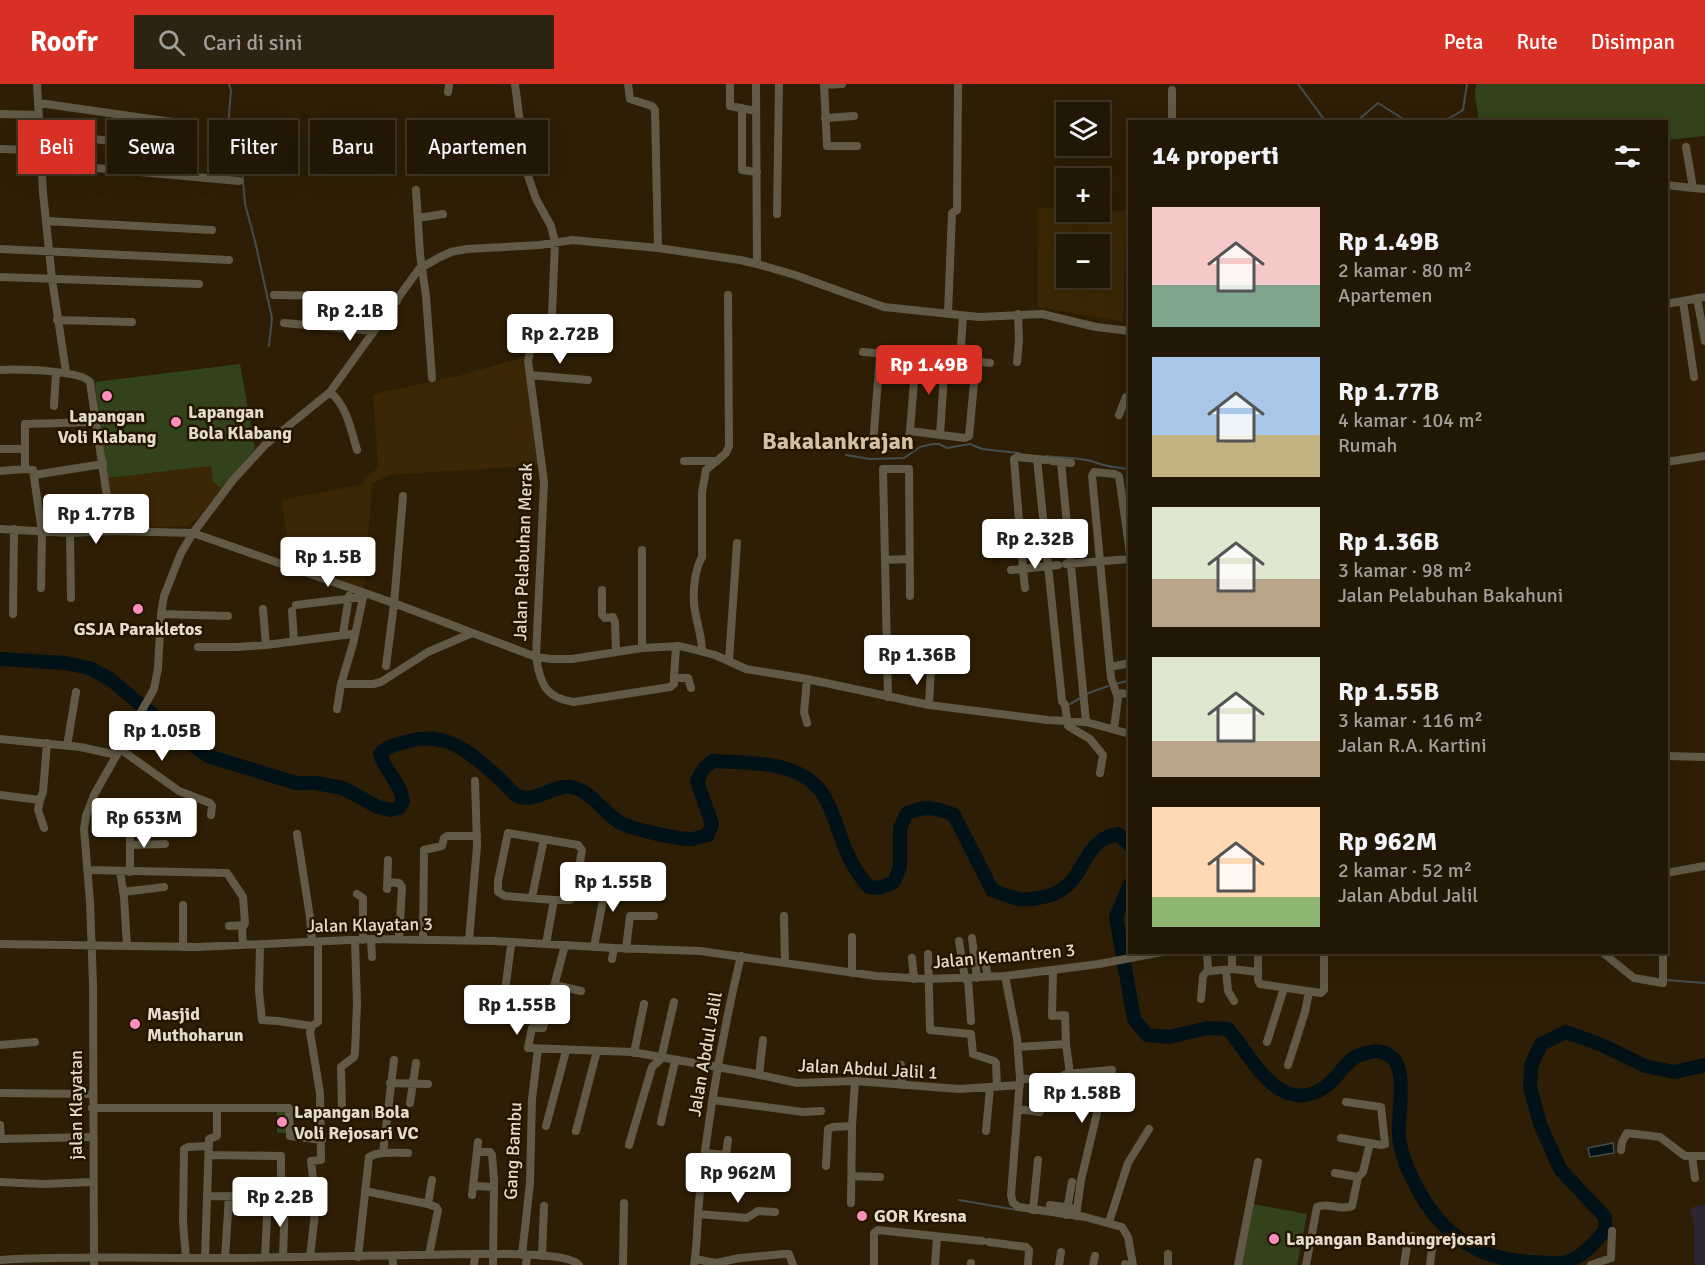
<!DOCTYPE html>
<html lang="id">
<meta charset="utf-8">
<style>
:root{--surface:#221604;--page:#2e2313;--text:#f1f3f6;--muted:#a29f9a;--line:#3f3526;--accent:#d93025}
body{margin:0;font-family:Signika,sans-serif;background:var(--page);color:var(--text);height:100vh;display:flex;flex-direction:column;font-size:22px;white-space:nowrap}
*{box-sizing:border-box;margin:0}
p{font-size:20px;color:var(--muted)}
.icon{flex:none;width:33px;height:33px;fill:none;stroke:currentColor;stroke-width:2;stroke-linecap:round;stroke-linejoin:round}
.map{position:relative;flex:1;overflow:hidden}
.side{position:absolute;left:1128px;top:36px;width:540px;height:834px;display:flex;flex-direction:column;background:var(--surface);border-radius:0px;box-shadow:0 6px 24px #0002,0 0 0 2px var(--line)}
.side>*{flex:none}
.banner{position:absolute;left:18px;top:36px;width:570px;height:54px;display:flex;gap:12px}
.controls{position:absolute;left:1056px;top:18px;display:grid;gap:12px}
.controls a{display:grid;place-items:center;width:54px;height:54px;border-radius:0px;background:var(--surface);box-shadow:0 6px 24px #0002,0 0 0 2px var(--line);font-size:30px}
.price{position:absolute;translate:-50% -51px;padding:0 14px;border-radius:6px;background:#fff;color:#222;font-size:20px;line-height:39px;filter:drop-shadow(0 2px 3px #0008)}
.price::after{content:'';position:absolute;left:50%;top:36px;width:18px;height:14px;margin-left:-9px;background:inherit;clip-path:polygon(0 0,100% 0,50% 100%)}
.price.on{background:var(--accent);color:#fff}
ul{padding:0;list-style:none}
li{display:flex;align-items:center;gap:18px;height:150px;padding:0 24px}
li span{display:grid;place-items:center;flex:none;width:168px;height:120px;border-radius:0px;color:#555}
li>.icon{margin-inline-start:auto}
span .icon{width:72px;height:72px;fill:#fffc;stroke-width:1}
li b{font-size:26px}
h2{display:flex;justify-content:space-between;align-items:center;height:72px;padding:0 24px;font-size:26px}
.pill{padding:0 21px;border-radius:0px;background:var(--surface);box-shadow:0 6px 24px #0002,0 0 0 2px var(--line);font-size:21px;line-height:54px}
.pill.on{background:var(--accent);color:#fff}
header{display:flex;align-items:center;gap:36px;box-sizing:border-box;height:84px;padding:0 30px;background:var(--accent);color:#fff}
header strong{font-size:28px}
nav{display:flex;gap:33px;margin-inline-start:auto;font-size:21px}
.search{width:420px;height:54px;background:var(--page);display:flex;align-items:center;gap:15px;box-sizing:border-box;padding:0 21px;border-radius:0px;color:var(--muted);font-size:22px}
.map>svg:first-child{display:block}
.built{fill:#3b2705;fill-rule:evenodd}
.industrial{fill:#2e2534}
.green{fill:#32431b}
.water{fill:#011118;stroke:#454e4e;stroke-width:1.5}
.lines{fill:none;stroke-linecap:round;stroke-linejoin:round}
.stream{stroke:#454e4e;stroke-width:2}
.river{stroke:#011118;stroke-width:14}
.minor{stroke:#625a46;stroke-width:8}
.poi-dot{fill:#fe8ebe;stroke:#241500;stroke-width:2}
.labels{text-anchor:middle;dominant-baseline:central;stroke-width:5;stroke-linejoin:round;paint-order:stroke}
.poi-label{font-size:18px;font-weight:bold;fill:#e5dbcc;stroke:#241500;text-anchor:start}
.street-label{font-size:18px;fill:#e5dbcc;stroke:#241500}
.district-label{font-size:24px;font-weight:bold;fill:#d4bfa2;stroke:#241500}
</style>
<header>
<strong>Roofr</strong>
<div class="search"><svg class="icon" aria-label="search" viewBox="0 0 24 24"><circle cx="10" cy="10" r="6"/><path d="M15 15l6 6"/></svg>Cari di sini</div>
<nav><a>Peta</a><a>Rute</a><a>Disimpan</a></nav>
</header>
<div class="map">
<svg width="1705" height="1181" viewBox="0 0 1705 1181">
<rect width="100%" height="100%" fill="#2e1e05"/>
<path class="built" d="M1037,124L1066,125V128L1126,127L1123,238L1038,223ZM1066,160H1100V194H1066Z
M524,273L541,381L391,391L372,399L364,505L291,476L281,416L364,400V395L378,384L373,310L458,292Z
M212,382L213,398L221,404L198,435L188,442L119,444L115,442L108,394Z"/>
<path class="industrial" d="M1705,1120V1181H1694V1140L1690,1124Z"/>
<path class="green" d="M1476,0H1705V52L1667,56L1666,38L1479,37L1475,12Z
M240,280L255,365L221,404L213,398L211,382L108,394L98,327L95,298Z
M288,1026V1049H277V1027Z
M1253,1120L1307,1130L1297,1181H1242Z"/>
<path class="water" d="M1613,1059L1614,1069L1590,1073L1588,1064Z"/>
<g class="lines">
<path class="stream" d="M229,0L231,7L228,42L241,73L245,120L255,157L272,234L269,262
M1298,0L1326,38
M1356,38L1378,19L1408,38
M1443,38L1463,26L1467,0
M846,371L870,375L904,374L920,363L933,360H939L947,364L970,360L982,365L1019,369
M1046,372C1062,374 1082,373 1097,379C1108,383 1118,384 1130,385
M1116,600L1130,596
M1086,610L1108,602
M1070,620L1081,614
M1666,896L1705,899
M959,1116L1017,1126"/>
<path class="river" d="M0,575L66,579L89,584L110,595L171,646L208,672L296,699H315L343,704L378,723L390,726L399,724L403,717C400,698 385,687 380,670C387,662 398,660 409,657C450,646 475,673 503,698C508,703 513,711 520,713C538,718 554,700 572,703C591,707 604,729 619,738C631,745 676,755 690,755C696,755 702,752 708,751L712,740L697,697L704,684L713,677C748,679 795,676 820,706C827,714 832,729 836,739C845,765 850,782 869,803L879,804L894,798L900,783V744L907,729C925,722 936,723 954,731L992,806C1001,809 1010,813 1019,815C1025,816 1032,815 1038,814C1089,808 1076,757 1118,750L1130,761
M1130,800L1116,833L1134,935L1147,951L1169,953L1208,944L1228,945C1244,963 1257,990 1278,1004C1296,1016 1315,1013 1331,998C1340,990 1345,978 1357,972C1360,970 1365,970 1370,968C1375,967 1382,967 1387,970C1410,980 1397,1030 1399,1051C1400,1069 1408,1086 1416,1102C1442,1152 1480,1177 1535,1178C1544,1178 1554,1180 1562,1179C1581,1175 1594,1160 1605,1146V1133L1560,1085L1540,1040L1530,1003L1531,982L1541,960L1566,948L1602,961L1645,982L1675,988L1705,981"/>
<path class="minor" d="M37,0L43,109L52,195L66,288
M515,0L526,86L536,115L551,142L555,158L552,231L533,255L528,277L544,398L536,573C540,599 545,614 574,618L670,603L674,600V594
M628,0L630,15L652,22L655,26L658,164
M730,0V22L756,27
M756,0L757,180
M824,0L827,62H857
M824,1L842,0
M1172,6V38
M448,8L449,0
M39,19L172,38
M742,24V86L757,88
M0,30L39,31
M825,34L854,32
M41,49L146,61
M1686,63L1693,104L1705,105
M0,65L40,66
M439,70L524,72
M41,79L239,97
M1666,101L1693,104
M416,106L420,170L426,212L432,294
M777,130L779,0
M418,134L443,130
M46,137L212,146
M0,165L229,176
M0,193L199,200
M274,211L348,212L397,217
M1697,214L1705,257
M1683,217L1694,293
M1666,220L1705,213
M948,230L952,129L957,126L958,0
M57,236L132,238
M284,239L374,247
M863,268L990,279
M880,270L873,360L878,364L903,363L908,357L910,347L965,354L969,352L976,278
M960,277L963,232
M1017,278L1019,256L1018,230
M0,286C17,285 81,286 90,298L112,447
M530,291L588,296
M330,308C347,322 351,346 357,366
M54,322L56,289
M1119,331L1126,313L1130,314
M910,347L916,273
M940,351L945,275
M0,365H25
M1037,375L1017,373L1014,375L1023,485L1058,481
M1046,376L1037,375L1062,617L1065,621L1068,642L1090,655L1103,671L1100,689
M684,377H717
M1052,377L1071,379
M1061,378L1086,638
M1666,378L1705,372
M25,385V340L96,338
M0,387L25,385L33,386L42,448L41,504
M34,391L103,380
M0,445L70,449L112,447L193,449L399,521L536,573L551,575H572L642,564L680,562L715,571L746,585L807,595L929,621L1048,636L1086,638L1130,650
M70,449L71,514
M885,476L910,475
M1066,480L1130,475
M1011,486L1023,485L1025,504
M602,506V531L605,534L613,533L615,538L616,567
M296,521L363,513
M263,525L266,561
M292,527L294,557
M13,530L14,445
M161,530L228,532
M343,550L349,512
M676,562L674,594H688L691,604
M198,563H236L266,561L352,550
M642,564V466
M702,567C702,550 695,535 694,519C693,505 695,485 702,473V408L706,386L726,369L729,362L728,211
M729,577L737,459
M386,582L394,520L403,412
M1110,583L1130,579
M807,595L804,628L807,639
M341,600H373L381,598L428,568L472,549
M1117,609L1130,610
M888,613L883,385H909L910,512
M929,621L931,583
M337,625L341,600L353,560L364,509
M1114,645L1118,614L1111,594L1092,392L1094,388L1115,390L1119,392L1130,470
M0,655L80,663L117,671
M67,662L76,608
M120,665L179,707L210,719L212,722L211,731
M1666,672L1705,673
M0,711L40,716L43,708L47,659
M40,716L38,726L44,744
M297,750L310,833L312,858
M131,761L165,760
M88,786L227,789L243,813L245,839L242,844L243,861
M120,787L124,813L127,862
M130,788V741
M1666,789L1705,782
M388,798L399,799L402,803L399,855
M387,805L388,776
M123,808L164,803
M357,810L363,814V856
M532,813L544,755
M784,832L785,878
M229,842L244,841
M972,854L977,894
M371,855L372,873
M423,855L424,766L442,762L444,754L447,752H477
M355,856L357,919L355,969L354,973L341,983L342,1026L345,1030L386,1031
M469,856L477,762L475,697
M959,857L965,895
M0,860L198,863L371,855L495,857L614,864L700,867L876,892L929,895L1005,892L1099,880L1162,868
M546,860L554,816H570L574,813L582,766L578,761L508,749L498,797V808L505,812L554,816
M260,861L259,907L262,936L278,937L312,942
M565,861L543,944H532L528,964L632,968L751,989L797,999L855,997L959,1005L1020,1001
M183,863V821
M594,863L608,790
M626,865L630,832H654
M1207,868L1208,884L1210,887L1232,885L1258,888
M1232,868V885
M1258,868V896L1260,900L1321,909L1324,906V868
M1602,868L1634,894L1663,899V868
M928,870L930,946L971,950L973,970L994,977L996,979L997,1003
M984,872L988,893
M912,874L914,895
M612,875L614,864
M1053,886L1052,932L1065,931L1066,960L1070,990
M1226,886L1228,907L1234,917
M852,889V853
M1005,892L1017,954L1020,994L1011,1111L1013,1119L1019,1123L1085,1133L1122,1143L1128,1153L1133,1181
M968,895L971,937
M555,901L581,907
M504,914L511,862
M1201,915L1203,892L1208,886
M1267,958L1284,904
M0,961L35,958
M1018,963L1066,960
M634,969L644,920
M901,981L902,1001
M1288,981L1305,928L1309,908
M759,991L763,956
M1020,994L1053,998L1066,990L1112,986
M390,999L428,1000
M0,1009L92,1010
M713,1016L803,1028L821,1027
M410,1019L416,979
M92,1024H289L290,1052L322,1056
M1018,1025L1040,1028
M661,1038L675,977
M0,1041L1,1055
M546,1042L566,967
M576,1047L597,967
M986,1047L990,1004
M1341,1054L1381,1061L1385,1060L1381,1023L1346,1018
M0,1055L92,1053
M629,1061L652,983L661,975L674,918
M1621,1066L1622,1058L1627,1049L1660,1053L1685,1072H1705
M477,1068H490L492,1071L494,1096L493,1181
M383,1069L394,976
M705,1069L725,1071
M209,1071L281,1072V1113
M1692,1073L1695,1094
M826,1082L828,1045L833,1043L852,1042
M1335,1089L1358,1093
M852,1092L880,1093
M0,1098L43,1100L93,1098
M722,1098L728,1056
M474,1102L494,1103
M365,1107L428,1120
M472,1111L478,1058
M207,1112L281,1113L285,1115L283,1173
M851,1119L852,1042L855,997
M1050,1121L1071,1124
M1033,1126L1038,1076
M698,1130L747,1134L758,1127L775,1128
M1066,1131L1072,1098
M1076,1132L1081,1096L1098,1025L1103,987
M1109,1138L1128,1079L1149,1045
M989,1158L1026,1163L1029,1166L1028,1181
M429,1171L438,1126L436,1123L428,1120L432,1096
M522,1171L530,1099L532,1015L538,965
M392,1172L393,1181
M542,1172L544,1122
M265,1173L268,1113
M310,1173L316,1120L311,1077L321,1076L320,1009L310,948L312,942L318,938V858
M358,1173L369,1073C379,1067 395,1069 408,1069
M186,1174L183,1138L184,1065L188,1063L209,1062
M205,1174L209,1055L217,1052V1024
M225,1174L229,1112
M695,1175L716,1179V1181
M0,1176C68,1172 136,1174 204,1174C295,1174 386,1171 477,1170C497,1170 568,1168 579,1181
M716,1179L740,1174L784,1170H789L793,1181
M94,1181L93,900L90,818L84,745L86,732L94,711L154,605L158,584L161,530L164,512L181,469L193,449L233,396L265,361L330,308L419,185L440,173L451,168L467,165L540,161L572,156L658,164L740,176L757,180L795,191L884,223L979,233L1042,230L1096,243L1130,247
M474,1181L475,1170
M526,1181L527,1172
M623,1181L624,1119
M694,1181C698,1157 697,1132 700,1108C709,1028 722,950 741,872
M874,1181V1149L878,1146L982,1157
M935,1181L937,1153
M971,1181V1179
M1059,1181L1061,1168
M1093,1181L1095,1172
M1125,1181V1180
M1168,1181V1170
M1238,1181L1258,1078
M1306,1181L1317,1123C1328,1118 1341,1127 1352,1122L1358,1093L1363,1088L1370,1059
M1404,1181L1408,1156L1412,1152L1432,1164L1430,1181
M1591,1181L1611,1174L1612,1147"/>
</g>
<g class="poi-dot">
<circle cx="107" cy="312" r="6"/>
<circle cx="176" cy="338" r="6"/>
<circle cx="138" cy="525" r="6"/>
<circle cx="135" cy="940" r="6"/>
<circle cx="282" cy="1038" r="6"/>
<circle cx="862" cy="1132" r="6"/>
<circle cx="1274" cy="1155" r="6"/>
</g>
<g class="labels">
<g class="poi-label">
<text x="188" y="328">Lapangan<tspan x="188" dy="21">Bola Klabang</tspan></text>
<text x="107" y="332" text-anchor="middle">Lapangan<tspan x="107" dy="21">Voli Klabang</tspan></text>
<text x="138" y="545" text-anchor="middle">GSJA Parakletos</text>
<text x="147" y="930">Masjid<tspan x="147" dy="21">Muthoharun</tspan></text>
<text x="294" y="1028">Lapangan Bola<tspan x="294" dy="21">Voli Rejosari VC</tspan></text>
<text x="874" y="1132">GOR Kresna</text>
<text x="1286" y="1155">Lapangan Bandungrejosari</text>
</g>
<g class="street-label">
<text transform="translate(523 468) rotate(-88)">Jalan Pelabuhan Merak</text>
<text transform="translate(370 841) rotate(-1)">Jalan Klayatan 3</text>
<text transform="translate(1004 872) rotate(-5)">Jalan Kemantren 3</text>
<text transform="translate(705 970) rotate(-80)">Jalan Abdul Jalil</text>
<text transform="translate(868 985) rotate(3)">Jalan Abdul Jalil 1</text>
<text transform="translate(76 1021) rotate(-90)">jalan Klayatan</text>
<text transform="translate(513 1067) rotate(-87)">Gang Bambu</text>
</g>
<g class="district-label">
<text x="838" y="357">Bakalankrajan</text>
</g>
</g>
</svg>
<div class="controls">
<a><svg class="icon" aria-label="layers" viewBox="0 0 24 24"><path d="M12 4l9 5-9 5-9-5zM3 14l9 5 9-5"/></svg></a>
<a>+</a>
<a>−</a>
</div>
<b class="price" style="left:350px;top:258px">Rp 2.1B</b>
<b class="price" style="left:560px;top:281px">Rp 2.72B</b>
<b class="price on" style="left:929px;top:312px">Rp 1.49B</b>
<b class="price" style="left:96px;top:461px">Rp 1.77B</b>
<b class="price" style="left:1035px;top:486px">Rp 2.32B</b>
<b class="price" style="left:328px;top:504px">Rp 1.5B</b>
<b class="price" style="left:917px;top:602px">Rp 1.36B</b>
<b class="price" style="left:162px;top:678px">Rp 1.05B</b>
<b class="price" style="left:144px;top:765px">Rp 653M</b>
<b class="price" style="left:613px;top:829px">Rp 1.55B</b>
<b class="price" style="left:517px;top:952px">Rp 1.55B</b>
<b class="price" style="left:1082px;top:1040px">Rp 1.58B</b>
<b class="price" style="left:738px;top:1120px">Rp 962M</b>
<b class="price" style="left:280px;top:1144px">Rp 2.2B</b>
<div class="banner">
<a class="pill on">Beli</a>
<a class="pill">Sewa</a>
<a class="pill">Filter</a>
<a class="pill">Baru</a>
<a class="pill">Apartemen</a>
</div>
<section class="side">
<h2>14 properti<svg class="icon" aria-label="filters" viewBox="0 0 24 24"><path d="M4 7h16M4 17h16"/><circle cx="9" cy="7" r="2"/><circle cx="15" cy="17" r="2"/></svg></h2>
<ul>
<li><span style="background:linear-gradient(#f6c9c9 65%,#7fa58c 0)"><svg class="icon" aria-label="home" viewBox="0 0 24 24"><path d="M3 11l9-7 9 7M6 9v11h12V9"/></svg></span><div><b>Rp 1.49B</b><p>2 kamar · 80 m²</p><p>Apartemen</p></div></li>
<li><span style="background:linear-gradient(#a9c7e8 65%,#c2b280 0)"><svg class="icon" aria-label="home" viewBox="0 0 24 24"><path d="M3 11l9-7 9 7M6 9v11h12V9"/></svg></span><div><b>Rp 1.77B</b><p>4 kamar · 104 m²</p><p>Rumah</p></div></li>
<li><span style="background:linear-gradient(#dfe7d0 60%,#b9a48a 0)"><svg class="icon" aria-label="home" viewBox="0 0 24 24"><path d="M3 11l9-7 9 7M6 9v11h12V9"/></svg></span><div><b>Rp 1.36B</b><p>3 kamar · 98 m²</p><p>Jalan Pelabuhan Bakahuni</p></div></li>
<li><span style="background:linear-gradient(#dfe7d0 70%,#b9a48a 0)"><svg class="icon" aria-label="home" viewBox="0 0 24 24"><path d="M3 11l9-7 9 7M6 9v11h12V9"/></svg></span><div><b>Rp 1.55B</b><p>3 kamar · 116 m²</p><p>Jalan R.A. Kartini</p></div></li>
<li><span style="background:linear-gradient(#ffd9b3 75%,#8fb573 0)"><svg class="icon" aria-label="home" viewBox="0 0 24 24"><path d="M3 11l9-7 9 7M6 9v11h12V9"/></svg></span><div><b>Rp 962M</b><p>2 kamar · 52 m²</p><p>Jalan Abdul Jalil</p></div></li>
</ul>
</section>
</div>
